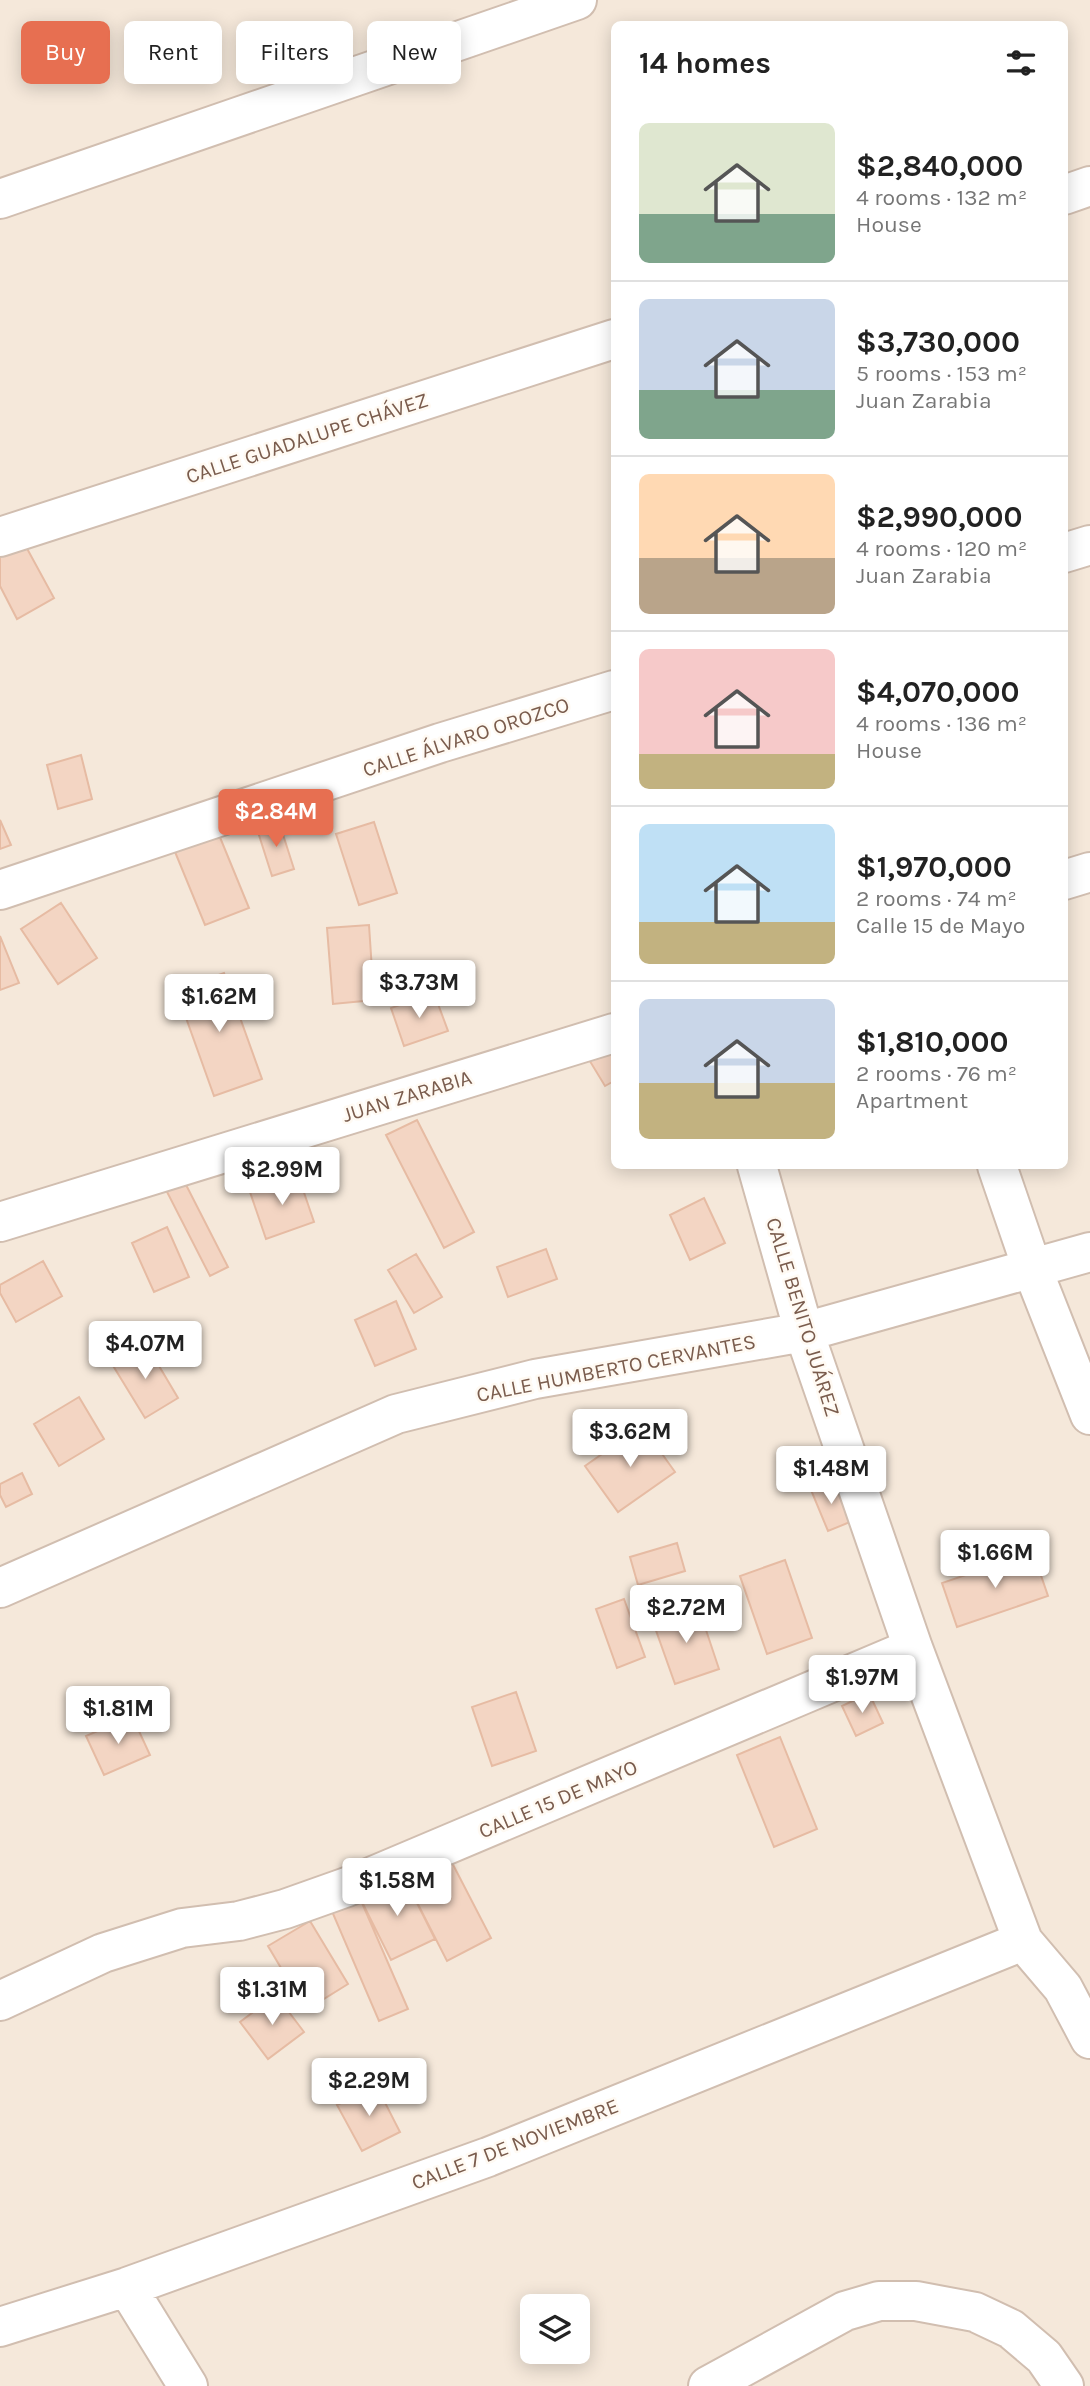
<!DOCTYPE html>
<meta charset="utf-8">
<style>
:root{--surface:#fff;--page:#f2f2f2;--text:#222;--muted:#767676;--line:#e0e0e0;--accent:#e76f51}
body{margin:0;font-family:Karla,sans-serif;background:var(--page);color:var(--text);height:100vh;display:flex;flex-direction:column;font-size:26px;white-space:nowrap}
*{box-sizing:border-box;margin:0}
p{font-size:23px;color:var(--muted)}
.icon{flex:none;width:38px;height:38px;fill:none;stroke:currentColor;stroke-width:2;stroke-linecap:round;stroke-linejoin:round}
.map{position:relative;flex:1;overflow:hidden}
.panel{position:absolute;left:611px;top:21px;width:457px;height:1148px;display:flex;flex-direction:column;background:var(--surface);border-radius:10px;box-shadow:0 4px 18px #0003}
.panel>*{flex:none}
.hud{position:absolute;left:21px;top:21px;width:485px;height:63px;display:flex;gap:14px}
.buttons{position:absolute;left:520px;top:2294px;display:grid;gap:14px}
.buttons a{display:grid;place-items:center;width:70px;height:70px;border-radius:10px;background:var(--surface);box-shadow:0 4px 18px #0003;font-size:35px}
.price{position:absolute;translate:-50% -60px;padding:0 16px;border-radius:7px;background:#fff;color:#222;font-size:23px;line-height:46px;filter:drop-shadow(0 2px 4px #0008)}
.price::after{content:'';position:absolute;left:50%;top:42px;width:21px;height:16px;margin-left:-10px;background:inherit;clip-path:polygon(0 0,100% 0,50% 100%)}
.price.selected{background:var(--accent);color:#fff}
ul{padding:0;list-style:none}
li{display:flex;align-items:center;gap:21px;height:175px;padding:0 28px}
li+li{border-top:2px solid var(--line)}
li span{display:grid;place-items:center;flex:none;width:196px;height:140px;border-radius:10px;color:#555}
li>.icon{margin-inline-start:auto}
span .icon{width:84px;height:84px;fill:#fffc;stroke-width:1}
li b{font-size:30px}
h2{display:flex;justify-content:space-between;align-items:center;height:84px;padding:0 28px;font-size:30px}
.pill{padding:0 24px;border-radius:10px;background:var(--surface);box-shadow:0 4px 18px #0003;font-size:24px;line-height:63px}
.pill.selected{background:var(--accent);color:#fff}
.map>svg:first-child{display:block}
.residential{fill:#f5e8da;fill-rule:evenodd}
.building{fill:#f3d5c3;stroke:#e6bba3;stroke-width:2}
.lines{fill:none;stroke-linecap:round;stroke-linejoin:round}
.minor-casing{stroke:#d1beb0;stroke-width:42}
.minor{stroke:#fff;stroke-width:38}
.labels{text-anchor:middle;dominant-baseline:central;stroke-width:5;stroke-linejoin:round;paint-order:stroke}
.street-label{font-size:21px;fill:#7a5c4d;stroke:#fffaf3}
</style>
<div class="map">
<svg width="1090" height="2386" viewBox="0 0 1090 2386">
<rect width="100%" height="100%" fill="#fdf6ec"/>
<path class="residential" d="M0,0H1090V2386H0ZM614,24H1064V1166H614ZM532,2306H578V2352H532Z"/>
<path class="building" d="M24,543L54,598L17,619L0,586V556Z
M81,755L92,799L58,809L47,765Z
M0,820L11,845L0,849Z
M279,822L294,869L272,876L257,829Z
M374,822L397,893L359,905L336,834Z
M217,830L249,908L205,925L173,847Z
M61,903L97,958L58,984L21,929Z
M369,925L374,1000L333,1004L327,928Z
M0,936L19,983L0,990Z
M224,973L262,1079L214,1096L176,990Z
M434,993L448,1031L404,1046L391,1008Z
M609,1047L614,1056V1081L605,1086L588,1058Z
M417,1120L474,1232L444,1248L386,1135Z
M298,1175L314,1222L266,1239L250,1192Z
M182,1177L228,1267L210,1276L164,1186Z
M704,1198L725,1243L690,1260L670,1215Z
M167,1227L189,1277L154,1292L132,1243Z
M546,1249L557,1279L508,1297L497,1267Z
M416,1254L442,1297L414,1313L388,1270Z
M43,1261L62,1296L16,1322L0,1293V1285Z
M396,1301L416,1349L375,1366L355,1320Z
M146,1344L178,1398L145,1418L112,1364Z
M79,1397L104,1439L59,1466L34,1424Z
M642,1426L675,1472L618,1512L585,1466Z
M22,1473L32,1494L6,1507L0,1495V1484Z
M833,1480L850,1522L828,1531L811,1490Z
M677,1543L685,1571L638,1585L630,1557Z
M1033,1552L1048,1596L957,1627L942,1583Z
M785,1560L812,1638L767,1654L740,1576Z
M624,1599L645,1657L617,1668L596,1609Z
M698,1606L719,1669L675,1684L653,1622Z
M516,1692L536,1751L492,1766L472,1707Z
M869,1693L883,1723L856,1736L842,1706Z
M132,1716L150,1755L104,1775L86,1736Z
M780,1737L817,1829L774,1847L737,1755Z
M447,1853L491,1938L447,1961L403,1875Z
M403,1875L435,1939L391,1960L359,1896Z
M359,1896L408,2009L379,2021L331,1909Z
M310,1921L348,1984L306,2010L268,1946Z
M276,1995L304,2032L268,2059L240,2022Z
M376,2085L400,2132L362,2151L337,2105Z"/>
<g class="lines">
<g class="minor-casing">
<path id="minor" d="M1064,195L1090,186
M0,199L577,0
M0,537L614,339
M1064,553L1090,545
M1064,880L1090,872
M0,890L440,743L614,690
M757,1166L804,1332L913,1648L1023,1941L1063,1988L1090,2039
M997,1166L1032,1268L1090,1415
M0,1222L614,1033
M0,1588L396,1414L535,1379L804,1332L1090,1252
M0,2001L103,1953L182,1928L239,1921L285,1909L347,1887L913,1648
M127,2287L188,2386
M0,2327L127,2287L488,2157L1023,1941
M708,2386L845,2311L879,2301H916L975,2312L1011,2329L1044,2357L1064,2386"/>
</g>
<use href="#minor" class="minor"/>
</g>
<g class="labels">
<g class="street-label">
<text transform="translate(307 438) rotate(-18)">CALLE GUADALUPE CHÁVEZ</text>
<text transform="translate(466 737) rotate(-18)">CALLE ÁLVARO OROZCO</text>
<text transform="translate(407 1096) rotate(-17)">JUAN ZARABIA</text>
<text transform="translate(803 1317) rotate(73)">CALLE BENITO JUÁREZ</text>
<text transform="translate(616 1368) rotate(-11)">CALLE HUMBERTO CERVANTES</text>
<text transform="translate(558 1799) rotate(-23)">CALLE 15 DE MAYO</text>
<text transform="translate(515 2144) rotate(-21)">CALLE 7 DE NOVIEMBRE</text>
</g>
</g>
</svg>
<div class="buttons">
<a><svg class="icon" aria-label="layers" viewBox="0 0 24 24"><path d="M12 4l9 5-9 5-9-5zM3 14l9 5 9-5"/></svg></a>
</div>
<b class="price selected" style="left:276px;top:849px">$2.84M</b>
<b class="price" style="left:419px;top:1020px">$3.73M</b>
<b class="price" style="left:219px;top:1034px">$1.62M</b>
<b class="price" style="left:282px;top:1207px">$2.99M</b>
<b class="price" style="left:145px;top:1381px">$4.07M</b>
<b class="price" style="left:630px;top:1469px">$3.62M</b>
<b class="price" style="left:831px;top:1506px">$1.48M</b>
<b class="price" style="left:995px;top:1590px">$1.66M</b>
<b class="price" style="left:686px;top:1645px">$2.72M</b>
<b class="price" style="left:862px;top:1715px">$1.97M</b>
<b class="price" style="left:118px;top:1746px">$1.81M</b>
<b class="price" style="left:397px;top:1918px">$1.58M</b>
<b class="price" style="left:272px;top:2027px">$1.31M</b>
<b class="price" style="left:369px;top:2118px">$2.29M</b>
<div class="hud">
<a class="pill selected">Buy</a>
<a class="pill">Rent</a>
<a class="pill">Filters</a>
<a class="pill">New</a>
</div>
<section class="panel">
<h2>14 homes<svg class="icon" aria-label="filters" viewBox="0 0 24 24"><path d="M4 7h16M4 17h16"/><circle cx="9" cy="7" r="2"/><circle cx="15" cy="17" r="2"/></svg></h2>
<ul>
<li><span style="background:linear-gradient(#dfe7d0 65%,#7fa58c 0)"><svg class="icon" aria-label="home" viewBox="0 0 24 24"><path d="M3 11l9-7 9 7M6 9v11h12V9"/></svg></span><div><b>$2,840,000</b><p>4 rooms · 132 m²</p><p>House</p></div></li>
<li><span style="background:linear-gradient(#c9d6e8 65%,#7fa58c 0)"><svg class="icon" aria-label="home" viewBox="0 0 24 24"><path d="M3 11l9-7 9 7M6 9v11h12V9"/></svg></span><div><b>$3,730,000</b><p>5 rooms · 153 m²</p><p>Juan Zarabia</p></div></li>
<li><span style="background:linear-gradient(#ffd9b3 60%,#b9a48a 0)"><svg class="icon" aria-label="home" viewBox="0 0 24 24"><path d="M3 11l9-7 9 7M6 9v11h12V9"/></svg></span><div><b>$2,990,000</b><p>4 rooms · 120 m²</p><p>Juan Zarabia</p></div></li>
<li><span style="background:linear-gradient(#f6c9c9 75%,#c2b280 0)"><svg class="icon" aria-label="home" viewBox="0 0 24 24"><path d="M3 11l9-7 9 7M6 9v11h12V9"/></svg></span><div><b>$4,070,000</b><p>4 rooms · 136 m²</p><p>House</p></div></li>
<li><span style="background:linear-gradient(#bfe0f5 70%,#c2b280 0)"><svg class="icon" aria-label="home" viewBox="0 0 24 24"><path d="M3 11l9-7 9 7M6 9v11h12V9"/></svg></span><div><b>$1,970,000</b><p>2 rooms · 74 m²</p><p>Calle 15 de Mayo</p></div></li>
<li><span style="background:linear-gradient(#c9d6e8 60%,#c2b280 0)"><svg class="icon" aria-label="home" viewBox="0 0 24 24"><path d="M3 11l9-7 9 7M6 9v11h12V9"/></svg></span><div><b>$1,810,000</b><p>2 rooms · 76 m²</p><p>Apartment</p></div></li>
</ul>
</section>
</div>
